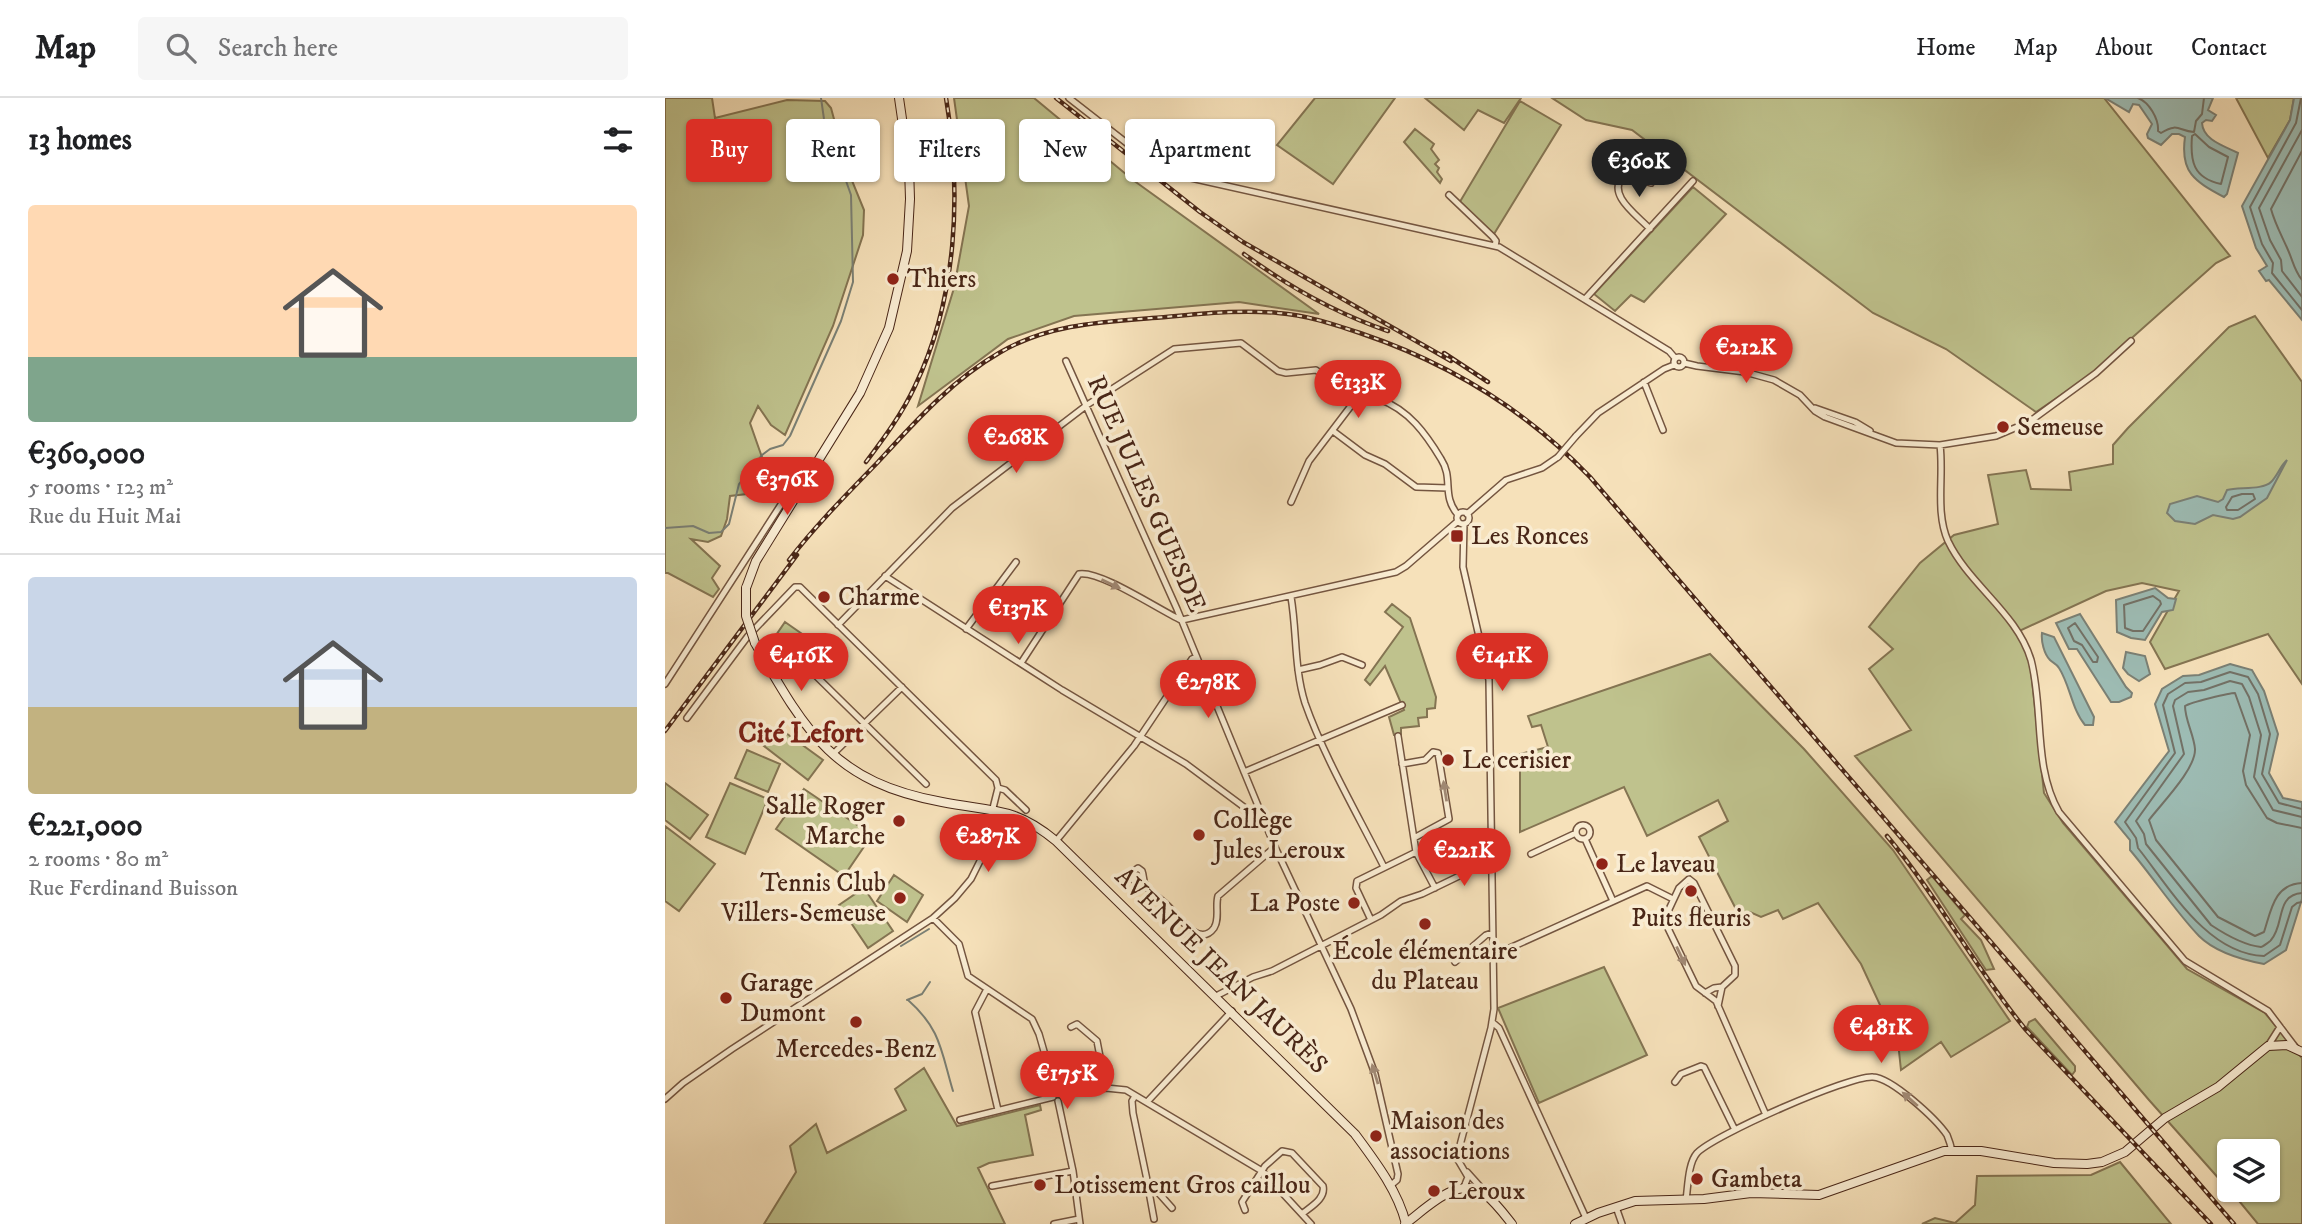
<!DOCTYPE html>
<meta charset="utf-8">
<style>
:root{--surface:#fff;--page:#f6f6f6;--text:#202124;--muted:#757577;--line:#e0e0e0;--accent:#d93025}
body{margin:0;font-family:"IM FELL DW Pica",serif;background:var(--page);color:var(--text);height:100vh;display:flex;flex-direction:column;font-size:26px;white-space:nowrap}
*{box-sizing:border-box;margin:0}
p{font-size:23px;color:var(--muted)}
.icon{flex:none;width:38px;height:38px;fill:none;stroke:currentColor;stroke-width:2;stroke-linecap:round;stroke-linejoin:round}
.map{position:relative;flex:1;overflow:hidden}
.drawer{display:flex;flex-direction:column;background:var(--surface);width:665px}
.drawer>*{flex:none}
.hud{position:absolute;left:21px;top:21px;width:665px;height:63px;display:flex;gap:14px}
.buttons{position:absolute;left:1552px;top:1041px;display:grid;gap:14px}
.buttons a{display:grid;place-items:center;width:63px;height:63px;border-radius:7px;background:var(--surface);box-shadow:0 2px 5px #0004;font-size:35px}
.price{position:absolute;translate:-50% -60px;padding:0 16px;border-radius:24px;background:var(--accent);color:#fff;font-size:23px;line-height:46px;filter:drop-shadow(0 2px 4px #0008)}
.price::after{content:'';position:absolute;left:50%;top:42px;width:21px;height:16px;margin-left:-10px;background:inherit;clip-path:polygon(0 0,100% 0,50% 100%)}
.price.on{background:#222;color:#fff}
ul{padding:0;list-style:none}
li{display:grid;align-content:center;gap:14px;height:371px;padding:0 28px}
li+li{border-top:2px solid var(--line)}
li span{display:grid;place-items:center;height:217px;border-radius:7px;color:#555}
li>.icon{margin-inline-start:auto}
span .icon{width:126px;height:126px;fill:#fffc;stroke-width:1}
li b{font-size:30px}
h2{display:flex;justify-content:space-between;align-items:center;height:84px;padding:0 28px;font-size:30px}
.pill{padding:0 24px;border-radius:7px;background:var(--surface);box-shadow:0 2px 5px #0004;font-size:24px;line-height:63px}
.pill.on{background:var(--accent);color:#fff}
header{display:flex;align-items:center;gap:42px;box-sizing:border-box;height:98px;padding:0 35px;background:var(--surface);border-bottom:2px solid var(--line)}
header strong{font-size:33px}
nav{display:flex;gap:38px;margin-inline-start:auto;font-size:24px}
.search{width:490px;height:63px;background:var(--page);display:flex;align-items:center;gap:18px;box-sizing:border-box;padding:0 24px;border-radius:7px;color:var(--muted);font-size:26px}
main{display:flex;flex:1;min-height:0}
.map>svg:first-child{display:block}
.green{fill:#bfc28d;stroke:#847452;stroke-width:2}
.water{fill:#9dbcb4;stroke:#7b8075;stroke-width:2}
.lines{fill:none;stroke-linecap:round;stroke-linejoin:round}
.shore{stroke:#737166;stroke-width:2}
.stream{stroke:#7b8075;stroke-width:2}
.street-casing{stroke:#745540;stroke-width:8}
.secondary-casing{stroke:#492617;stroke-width:10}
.street{stroke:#f9ecd2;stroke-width:5}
.secondary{stroke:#f9ecd2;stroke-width:8}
.rail-casing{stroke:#492617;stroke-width:4.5}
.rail{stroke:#f9ecd2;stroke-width:2;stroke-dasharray:5;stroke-linecap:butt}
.street-bridge-casing{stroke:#745540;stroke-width:8;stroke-linecap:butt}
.secondary-bridge-casing{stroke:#492617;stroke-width:10;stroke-linecap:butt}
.street-bridge{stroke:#f9ecd2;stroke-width:5}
.secondary-bridge{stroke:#f9ecd2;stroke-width:8}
.oneway{fill:#a18974}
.poi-dot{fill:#8f2418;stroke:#f9ecd2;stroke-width:2.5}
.labels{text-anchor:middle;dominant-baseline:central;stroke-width:7;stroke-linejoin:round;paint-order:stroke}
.poi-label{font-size:26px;fill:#492617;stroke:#f9ecd2;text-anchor:start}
.street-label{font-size:26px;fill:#492617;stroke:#f9ecd2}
.neighbourhood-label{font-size:28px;font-weight:bold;fill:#7a1f14;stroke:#f9ecd2}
</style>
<header>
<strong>Map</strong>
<div class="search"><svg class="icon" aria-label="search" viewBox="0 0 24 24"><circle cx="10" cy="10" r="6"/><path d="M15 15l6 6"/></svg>Search here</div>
<nav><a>Home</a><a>Map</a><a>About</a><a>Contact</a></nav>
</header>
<main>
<section class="drawer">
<h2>13 homes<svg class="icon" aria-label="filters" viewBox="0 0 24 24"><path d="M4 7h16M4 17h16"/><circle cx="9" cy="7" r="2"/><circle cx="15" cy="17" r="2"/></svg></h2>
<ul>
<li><span style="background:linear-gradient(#ffd9b3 70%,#7fa58c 0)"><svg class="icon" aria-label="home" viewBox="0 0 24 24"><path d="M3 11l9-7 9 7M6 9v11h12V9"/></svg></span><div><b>€360,000</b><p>5 rooms · 123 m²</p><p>Rue du Huit Mai</p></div></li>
<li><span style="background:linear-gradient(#c9d6e8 60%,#c2b280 0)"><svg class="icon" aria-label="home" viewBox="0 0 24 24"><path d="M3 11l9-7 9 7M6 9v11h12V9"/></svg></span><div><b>€221,000</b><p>2 rooms · 80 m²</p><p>Rue Ferdinand Buisson</p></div></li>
</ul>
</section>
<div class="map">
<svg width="1637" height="1126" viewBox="0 0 1637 1126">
<rect width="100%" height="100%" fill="#f6e1ba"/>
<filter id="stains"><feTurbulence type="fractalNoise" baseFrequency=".00286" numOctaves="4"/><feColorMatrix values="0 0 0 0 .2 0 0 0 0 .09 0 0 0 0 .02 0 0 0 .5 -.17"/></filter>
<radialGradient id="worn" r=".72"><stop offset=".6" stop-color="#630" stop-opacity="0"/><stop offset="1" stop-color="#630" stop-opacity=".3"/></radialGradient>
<path class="green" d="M0,0H47L50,20L122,2L160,3L166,10L183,73L199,112L198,137L168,228L120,337L106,327L93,308L85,325L99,365L82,396L65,398L62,421L56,438L43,444L26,441L55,468L47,480L54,491L48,499L3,475H0Z
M289,0H369L468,82L654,216L574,204L409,218L343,241L253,308L289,190L304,108Z
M650,0H730L668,86L612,47Z
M760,0H856L839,25L813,12L799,32Z
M887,0H1439L1565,158L1551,165L1423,279L1371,314L1281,251L1208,215L967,32L921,22Z
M1571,0H1629L1625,22L1603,60Z
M855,3L896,27L829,136L793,107Z
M750,31L769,46L766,51L774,62L770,66L774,70L772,74L777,81L775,85L739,44Z
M1028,89L1061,116L979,204L966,197L950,213L929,196Z
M1590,218L1637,284V586L1603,536L1500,571L1485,544L1514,493L1477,485L1441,493L1352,534L1365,563L1379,695L1398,725L1522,871L1600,915L1637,960V1126H1593L1565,1092H1603V1054H1564V1092L1484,1002L1190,658L1246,632L1204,571L1228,551L1204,529L1255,465L1289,437L1333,426L1323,377L1361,372L1366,391L1406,392L1404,374L1448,366V347L1463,330L1564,229Z
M727,506L745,520L771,599L770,610L762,611V619L753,620L754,628L736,630V637H729L724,619L739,612L720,568L705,587L700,582L738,529L720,514Z
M120,524L150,545L138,561L109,540Z
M1045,556L1139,651L1228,752L1345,923L1286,959L1276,944L1236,972L1230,916L1222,922L1196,866L1153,805L1118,821L1113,812L1096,819L1085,814L1074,817L1034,739L1063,723L1053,702L982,738L959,689L855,734V656L883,649L876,627L867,629L863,618Z
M114,630L158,662L143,682L99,648Z
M82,652L115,666L103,694L70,680Z
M0,685L43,717L25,741L0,722Z
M65,685L103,701L80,756L41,739Z
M139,691L207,737L179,778L111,731Z
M0,728L50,766L14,813L0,803Z
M229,777L258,797L242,824L212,803Z
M1267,778L1300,817L1296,821L1316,842L1329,871L1321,872L1262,782Z
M199,790L228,833L203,850L174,807Z
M939,869L982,957L874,1005L833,910Z
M1370,921L1410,968V973L1407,977L1362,929L1364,924Z
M259,970L292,1028L375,1007L376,1012L360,1017L368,1057L324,1065L313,1070L340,1126H99L131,1074L125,1048L151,1026L162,1055L241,1012L230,991Z
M1455,1064L1506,1126H1257L1270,1120L1290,1125L1310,1107L1312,1078L1426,1077Z"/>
<path class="water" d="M1440,0H1548L1543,12L1551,17L1547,23L1541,22L1537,25C1538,42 1559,48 1573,55L1562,96L1559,99C1529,83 1515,74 1520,39L1514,36H1507L1496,47L1483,40L1482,36L1487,26L1474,7L1468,6L1464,14Z
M1629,0H1637V222L1604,182L1601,183L1594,173L1602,168L1591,150L1577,108L1625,22Z
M1622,362L1602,400L1575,419L1568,421L1548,417L1530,426L1510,423L1502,415L1505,406L1532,398L1553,404L1558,401L1562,392C1574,389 1598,392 1606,384C1613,377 1615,368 1622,362Z
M1490,490L1503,500L1511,501L1508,512L1497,514L1480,542L1466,540L1452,534L1451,502Z
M1415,516L1461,589L1467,595L1466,599L1454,604H1446L1412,551H1404L1391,525Z
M1377,535L1389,539L1429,619L1428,627H1420C1407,612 1405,587 1394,570C1392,566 1388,565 1385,562C1379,556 1376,543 1377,535Z
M1461,554L1480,558L1485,576L1474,583L1463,576L1458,570Z
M1565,566L1587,572L1599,593L1613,636L1604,675L1618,700L1637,704V801L1621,852L1599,866C1578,862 1550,854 1534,838C1510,813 1488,779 1465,752V742L1450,724L1504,653L1490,606L1497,591L1518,578L1534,577Z"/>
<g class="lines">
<path class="shore" d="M1473,0C1484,4 1494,21 1493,33L1496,35C1514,24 1513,33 1529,34L1531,23L1537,16L1539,0
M1636,0L1631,25L1585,109L1597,146L1608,165L1607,175L1637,212
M1637,32L1594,110L1605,142L1616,162L1617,173L1637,199
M1530,36L1544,49L1563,59L1556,86C1528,80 1525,63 1527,38Z
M1637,53L1606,111C1610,126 1617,138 1623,152C1628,163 1629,172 1637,182
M1577,396H1588L1590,401L1573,412H1562L1561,409L1567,399Z
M1488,498L1495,503L1496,506L1478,533H1468L1460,530L1459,507Z
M1410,525L1433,559L1432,564H1428L1417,547L1409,543L1403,530Z
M1637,711L1614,705L1597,676L1605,636L1593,596L1583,579L1565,574L1536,584L1520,585L1503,596L1498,607L1510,655L1460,724L1471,740L1473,750C1505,790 1542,856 1599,858L1615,847L1627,809L1632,805L1637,804
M1637,719L1608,712L1589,679L1596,637L1584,599L1577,586L1565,583L1539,592L1523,594L1510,602L1508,608L1519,656L1471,723L1479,736L1481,746L1546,827C1561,837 1578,847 1596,849C1597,849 1606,843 1606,842C1620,827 1610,797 1637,795
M1637,730L1612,725L1602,720L1581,687L1578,673L1585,637L1570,595C1565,595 1526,604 1520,608C1520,622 1529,637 1530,651C1531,671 1496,706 1484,722L1491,742L1553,819L1590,838L1599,834C1606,813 1609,786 1637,785"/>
<path class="stream" d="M0,430L28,428L44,435L56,434L64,426L74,386L97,357L105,351L118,347L125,338L176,223L188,184L186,97L159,21L156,0
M236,848L264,831
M242,902L257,896L265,884
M243,902C276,931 276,953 288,993"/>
<g class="street-casing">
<path id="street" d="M404,0L486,64L508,76L834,149L1004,253L1010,260
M784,97L828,139L831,143L830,148
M985,131C972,117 940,96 959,77L986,85
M920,201L1028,83
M1009 264a5 5 0 1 1 10 0a5 5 0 1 1-10 0Z
M401,263L512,511L610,749L686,911L710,976L733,1076L732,1082L725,1088
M1019,265L1032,268L1080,274L1109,282L1135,297L1150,313L1160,319L1231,345L1275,347L1331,338L1364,324L1431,275L1466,243
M979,284L998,332
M1150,310L1190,324L1205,333
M668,333L700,357L720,366L751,389L783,390
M911,338L933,315L999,271L1009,267
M1275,347C1279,378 1270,414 1283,443C1304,487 1352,515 1366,562C1379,612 1368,669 1394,714L1520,863L1603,913L1631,950
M626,404L644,363L695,296
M792 420a6 6 0 1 1 12 0a6 6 0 1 1-12 0Z
M802,416L841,382L877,370L893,359
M799,426L798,469L824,582L829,911L826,930L794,1051L793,1062L803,1079L799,1089
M220,478L397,592L521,666L587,715H596
M626,499C632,534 629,570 640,605C659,659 693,717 719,769
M517,522L731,474L741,468L793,423
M173,527L287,410L422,307L509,251L576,245L613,273L621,275L651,272C660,278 667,288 677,292C689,297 702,297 714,301C744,312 761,336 776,361C789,381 776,397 793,417
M301,531L351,464
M356,565L414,476C435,472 494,512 516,522
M633,572L655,567L677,559L697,567
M147,574L261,686
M0,586L126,391L130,388L136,389
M733,638L751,754L770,790
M168,656L237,589
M737,666L760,662L768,654L773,655L784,721L749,740
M579,674L737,607
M333,690L340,692L361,712
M911 734a7 7 0 1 1 14 0a7 7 0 1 1-14 0Z
M920,741L948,803
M391,743L469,648L527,561L531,559
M866,756L911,735
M482,790L467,781L466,775L473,770L477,773C479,778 478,784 481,788C486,795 496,801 502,807C512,816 534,851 549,830C555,821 550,808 553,798L610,749
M268,820L294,846L303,878L367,921L374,936L391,995
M706,822L691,790L692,783L751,754
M827,858L982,788L1008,801
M790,864L821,837L827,835
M322,891L310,914L333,1012
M1040,895L1049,890L1057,889
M551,898L588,879L607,873L716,817L736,803L757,796L821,765L826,766
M1053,908L1057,889L1070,877V868L1029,785L1024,781L1014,790L999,822L1031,888L1051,903L1101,1017
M827,924L834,930L840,943L921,1120
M406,929L412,926L432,943L441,990
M1603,948L1615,929
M1010,984L1016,976L1036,968L1039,969L1070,1032
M396,997L441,990L461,992L597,1073L646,1126
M470,998L467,1003L468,1015L482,1082L507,1110
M0,1001L18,985L67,951L268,820L290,800L306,781L319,755L331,725L328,710L333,690L331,682L135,489H130L83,538L22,620
M393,1003L408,1073L415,1126
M482,1004L567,913
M295,1022L388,999
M802,1074L819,1093
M482,1083L489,1121
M327,1088L408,1073
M1021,1102C1023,1089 1023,1065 1032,1055C1049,1037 1185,977 1208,979C1227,980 1271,1021 1282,1037C1284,1042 1286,1048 1287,1053
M951,1109L957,1126
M580,1112L577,1104L600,1068L617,1053L627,1055L658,1088C661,1101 645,1109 637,1116
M389,1126L414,1121"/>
</g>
<g class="secondary-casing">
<path id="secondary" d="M81,490L91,463L195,295L224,230L242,153L245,101L244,69L234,0
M90,545C141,634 168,684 277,704C327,714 349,708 391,743L690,1036C710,1063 733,1093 741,1126
M740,1126C762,1110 794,1075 821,1097C831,1105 839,1116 847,1126
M910,1126L933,1115L970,1103L1039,1101L1086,1095L1154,1097L1279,1053H1316L1389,1065L1422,1066L1437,1064L1460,1054L1500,1020L1553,989L1603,948L1622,947L1637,954"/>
</g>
<use href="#street" class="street"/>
<use href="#secondary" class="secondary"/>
<g class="rail-casing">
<path id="rail" d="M391,0L535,114L578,144L786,263
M579,156C624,189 670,215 723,233
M779,255L823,284
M201,364C219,340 237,316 250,288C292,201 297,95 281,0
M124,462C151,427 182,396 213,364C249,325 287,282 334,255C381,227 433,224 487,220C528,217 571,211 613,215C641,217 668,226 695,235C784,265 860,311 925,379L1569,1126
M0,633L132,457
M1222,738C1273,799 1310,870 1361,932L1546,1126"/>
</g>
<use href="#rail" class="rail"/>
<g class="street-bridge-casing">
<path id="street-bridge" d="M893,359L911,338"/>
</g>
<g class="secondary-bridge-casing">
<path id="secondary-bridge" d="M81,490V518L90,545"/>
</g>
<use href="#street-bridge" class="street-bridge"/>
<use href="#secondary-bridge" class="secondary-bridge"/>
</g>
<defs><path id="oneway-solid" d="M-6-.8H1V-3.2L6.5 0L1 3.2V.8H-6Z" transform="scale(1.75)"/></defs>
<g class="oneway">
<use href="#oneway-solid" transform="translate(446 486) rotate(25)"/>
<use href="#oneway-solid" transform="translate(780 693) rotate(-99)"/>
<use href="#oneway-solid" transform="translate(1016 858) rotate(65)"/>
<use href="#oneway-solid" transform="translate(710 976) rotate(-107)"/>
<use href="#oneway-solid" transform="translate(1245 1001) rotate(-138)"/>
</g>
<g class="poi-dot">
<circle cx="228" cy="181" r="7"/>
<circle cx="1338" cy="329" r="7"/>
<rect x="785" y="431" width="14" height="14" rx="3.5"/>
<circle cx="159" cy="499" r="7"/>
<circle cx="783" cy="662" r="7"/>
<circle cx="234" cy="723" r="7"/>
<circle cx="534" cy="737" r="7"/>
<circle cx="937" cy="766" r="7"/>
<circle cx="1026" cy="793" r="7"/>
<circle cx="235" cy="800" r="7"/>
<circle cx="689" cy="805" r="7"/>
<circle cx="760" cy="826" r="7"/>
<circle cx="61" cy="900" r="7"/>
<circle cx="191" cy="924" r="7"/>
<circle cx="711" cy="1038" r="7"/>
<circle cx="1032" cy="1081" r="7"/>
<circle cx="375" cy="1087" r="7"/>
<circle cx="769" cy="1093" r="7"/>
</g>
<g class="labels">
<g class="poi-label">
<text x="242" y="181">Thiers</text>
<text x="1352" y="329">Semeuse</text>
<text x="806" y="438">Les Ronces</text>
<text x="173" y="499">Charme</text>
<text x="797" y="662">Le cerisier</text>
<text x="220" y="708" text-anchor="end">Salle Roger<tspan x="220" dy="30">Marche</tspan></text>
<text x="548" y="722">Collège<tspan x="548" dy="30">Jules Leroux</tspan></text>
<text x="951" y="766">Le laveau</text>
<text x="221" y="785" text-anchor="end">Tennis Club<tspan x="221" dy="30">Villers-Semeuse</tspan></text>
<text x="675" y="805" text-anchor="end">La Poste</text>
<text x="1026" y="820" text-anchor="middle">Puits fleuris</text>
<text x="760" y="853" text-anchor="middle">École élémentaire<tspan x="760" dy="30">du Plateau</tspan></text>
<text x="75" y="885">Garage<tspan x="75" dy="30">Dumont</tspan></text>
<text x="191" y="951" text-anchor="middle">Mercedes-Benz</text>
<text x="725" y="1023">Maison des<tspan x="725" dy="30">associations</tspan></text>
<text x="1046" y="1081">Gambeta</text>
<text x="389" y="1087">Lotissement Gros caillou</text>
<text x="783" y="1093">Leroux</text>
</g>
<g class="street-label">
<text transform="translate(481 396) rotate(66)">RUE JULES GUESDE</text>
<text transform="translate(556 873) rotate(44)">AVENUE JEAN JAURÈS</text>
</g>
<g class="neighbourhood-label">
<text x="136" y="635">Cité Lefort</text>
</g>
</g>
<rect width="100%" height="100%" filter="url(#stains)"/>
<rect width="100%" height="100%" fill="url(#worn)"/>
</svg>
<div class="buttons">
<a><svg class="icon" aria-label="layers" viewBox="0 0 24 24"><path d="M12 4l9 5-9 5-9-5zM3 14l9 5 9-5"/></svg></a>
</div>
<b class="price on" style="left:974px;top:101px">€360K</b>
<b class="price" style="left:1081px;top:287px">€212K</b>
<b class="price" style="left:693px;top:322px">€133K</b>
<b class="price" style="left:351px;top:377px">€268K</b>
<b class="price" style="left:122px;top:419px">€376K</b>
<b class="price" style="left:353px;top:548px">€137K</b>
<b class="price" style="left:136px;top:595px">€416K</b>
<b class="price" style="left:837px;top:595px">€141K</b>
<b class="price" style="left:543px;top:622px">€278K</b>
<b class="price" style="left:323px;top:776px">€287K</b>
<b class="price" style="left:799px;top:790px">€221K</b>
<b class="price" style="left:1216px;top:967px">€481K</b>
<b class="price" style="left:402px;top:1013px">€175K</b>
<div class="hud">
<a class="pill on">Buy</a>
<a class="pill">Rent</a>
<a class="pill">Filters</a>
<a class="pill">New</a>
<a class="pill">Apartment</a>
</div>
</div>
</main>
